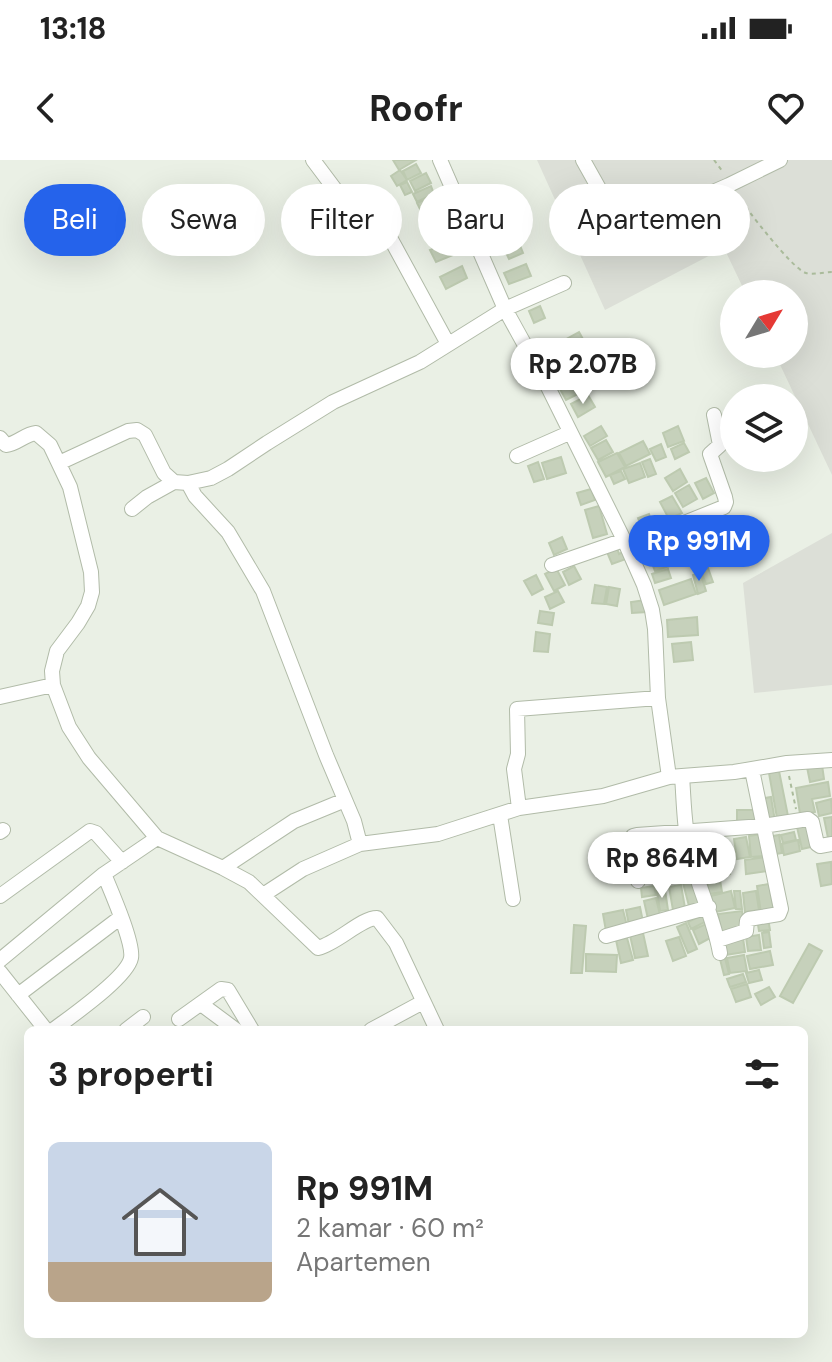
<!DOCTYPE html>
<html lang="id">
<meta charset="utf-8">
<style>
:root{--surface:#fff;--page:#f2f2f2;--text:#222;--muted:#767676;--line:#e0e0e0;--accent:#2563eb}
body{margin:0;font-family:"DM Sans",sans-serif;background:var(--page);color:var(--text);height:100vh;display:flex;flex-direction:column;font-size:30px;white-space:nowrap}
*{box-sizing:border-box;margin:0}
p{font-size:26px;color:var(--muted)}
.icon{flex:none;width:44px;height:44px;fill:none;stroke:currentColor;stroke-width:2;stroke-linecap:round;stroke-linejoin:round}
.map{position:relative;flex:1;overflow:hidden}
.sheet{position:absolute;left:24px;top:866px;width:784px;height:312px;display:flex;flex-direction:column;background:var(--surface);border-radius:12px;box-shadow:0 8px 32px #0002}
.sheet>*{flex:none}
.top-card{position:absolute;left:24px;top:24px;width:784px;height:72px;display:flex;gap:16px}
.needle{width:52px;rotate:52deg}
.controls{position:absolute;left:720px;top:120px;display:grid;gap:16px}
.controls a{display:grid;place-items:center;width:88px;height:88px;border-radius:50%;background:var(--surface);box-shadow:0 8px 32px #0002;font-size:40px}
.price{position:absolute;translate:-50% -68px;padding:0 18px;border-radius:28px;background:#fff;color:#222;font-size:26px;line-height:52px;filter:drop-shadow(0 2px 4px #0008)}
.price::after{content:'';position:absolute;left:50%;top:48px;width:24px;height:18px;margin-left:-12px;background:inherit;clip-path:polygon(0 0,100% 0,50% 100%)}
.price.selected{background:var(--accent);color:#fff}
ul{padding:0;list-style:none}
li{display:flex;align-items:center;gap:24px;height:200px;padding:0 24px}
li+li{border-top:2px solid var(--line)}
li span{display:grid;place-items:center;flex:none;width:224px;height:160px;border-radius:12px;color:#555}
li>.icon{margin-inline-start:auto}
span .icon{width:96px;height:96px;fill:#fffc;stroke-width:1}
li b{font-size:34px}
h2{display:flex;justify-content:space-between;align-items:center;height:96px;padding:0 24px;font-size:34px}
.chip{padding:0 28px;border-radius:36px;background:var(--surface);box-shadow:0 8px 32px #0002;font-size:28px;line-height:72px}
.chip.selected{background:var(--accent);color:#fff}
.status{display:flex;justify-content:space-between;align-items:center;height:56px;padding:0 40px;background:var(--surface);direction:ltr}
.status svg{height:22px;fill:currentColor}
header{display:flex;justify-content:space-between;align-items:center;height:104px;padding:0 24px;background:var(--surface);font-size:36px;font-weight:700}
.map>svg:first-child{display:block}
.industrial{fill:#dcdfd7}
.building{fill:#c6d1bb;stroke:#bdcab0;stroke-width:2}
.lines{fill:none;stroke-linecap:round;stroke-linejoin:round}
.minor-casing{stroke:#b1bba8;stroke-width:16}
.path{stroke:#aabb9b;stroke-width:2;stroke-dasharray:4 4;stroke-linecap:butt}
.minor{stroke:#fff;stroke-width:14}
</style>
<div class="status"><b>13:18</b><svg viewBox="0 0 49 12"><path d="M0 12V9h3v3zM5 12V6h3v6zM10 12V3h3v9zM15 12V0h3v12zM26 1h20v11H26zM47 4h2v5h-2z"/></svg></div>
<header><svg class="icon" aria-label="back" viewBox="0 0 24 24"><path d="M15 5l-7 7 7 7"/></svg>Roofr<svg class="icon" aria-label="heart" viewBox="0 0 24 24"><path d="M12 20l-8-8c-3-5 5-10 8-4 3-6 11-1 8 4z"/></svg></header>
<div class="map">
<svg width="832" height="1202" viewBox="0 0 832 1202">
<rect width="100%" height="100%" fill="#eaf0e5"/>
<path class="industrial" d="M537,0H832V315L775,194H794V134H746L724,88L605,150Z
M832,373V525L754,533L743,423Z"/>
<path class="building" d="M393,0H416L399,10Z
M416,4L421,13L407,20L403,11Z
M400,10L407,20L397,26L391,16Z
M426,13L431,23L415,31L410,21Z
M407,22L412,32L405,35L400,25Z
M431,26L434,34L417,42L413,34Z
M433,36L437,46L422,53L417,43Z
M439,59L445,71L426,79L421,67Z
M462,72L467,82L460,85L455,75Z
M517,78L523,93L509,99L502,84Z
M448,83L453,95L436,102L430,90Z
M526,104L531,116L509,124L504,113Z
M462,106L467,118L446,129L440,117Z
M540,146L545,158L534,163L529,151Z
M579,172L588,188L572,197L563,181Z
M580,214L588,229L566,240L560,229L575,222L573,218Z
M588,235L595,247L578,257L571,244Z
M601,266L607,276L590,286L584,276Z
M678,266L684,281L668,287L663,273Z
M606,280L613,292L598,300L591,288Z
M643,281L650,294L626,306L619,293Z
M684,283L689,292L675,299L671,289Z
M661,284L666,297L656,301L650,289Z
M617,293L625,307L606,317L598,302Z
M561,297L566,313L547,319L542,303Z
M650,299L656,314L648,317L642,302Z
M538,302L544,319L534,322L528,306Z
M640,303L645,317L629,323L623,309Z
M680,309L687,322L673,331L665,318Z
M621,311L625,319L614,324L610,315Z
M706,318L714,333L703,339L695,323Z
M689,325L697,339L683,347L675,333Z
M591,329L595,340L581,345L577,333Z
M672,336L682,353L669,359L660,342Z
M599,346L607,374L593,378L585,350Z
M649,354L654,370L644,374L638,358Z
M718,355L730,390L707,398L701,385L710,382L703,360Z
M703,365L709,380L700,384L693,368Z
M691,368L698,392L686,396L679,372Z
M676,375L679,385L654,395L650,385Z
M562,377L567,389L554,395L549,383Z
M617,388L619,394L623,392L626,399L612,404L607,392Z
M675,393L679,403L655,411L651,401Z
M574,406L581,419L569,425L563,412Z
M556,408L565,425L554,431L545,414Z
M708,408L713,422L706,424L701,411Z
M668,409L671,418L655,423L652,414Z
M700,412L706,431L698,434L693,415Z
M536,415L543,429L532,435L524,421Z
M691,419L696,434L664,445L659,430Z
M595,425L607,427L604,444L592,443Z
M609,427L620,429L617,446L606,444Z
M558,431L564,442L550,449L545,437Z
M646,440L647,452L632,453L631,442Z
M540,451L554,453L552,465L538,463Z
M697,457L698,475L668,477L667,460Z
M536,472L550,474L548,492L534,491Z
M691,482L693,500L674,502L672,484Z
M822,605L824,619L810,622L807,607Z
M779,611L788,656L777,658L769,613Z
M828,622L830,636L812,639L815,652L800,654L796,628Z
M771,637L775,661L764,663L760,639Z
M831,639L832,653L819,656L816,643Z
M737,650H756L757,663L737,664Z
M832,657V682L829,683L824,658Z
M810,664L815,686L802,689L797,667Z
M722,672L724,687L695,691L693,676Z
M794,672L796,680L783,683L781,675Z
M761,674L764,696L751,697L749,676Z
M779,675L782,693L770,695L767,677Z
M746,677L750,697L737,699L734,679Z
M798,680L800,691L784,695L782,684Z
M766,697L768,711L746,714L745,700Z
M726,698L730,714L717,717L713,701Z
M831,702L832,724L821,726L817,704Z
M692,709L694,717L673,722L671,713Z
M711,709L712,718L699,719V710Z
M697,720L703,742L689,746L683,723Z
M720,720L722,732L709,734L707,723Z
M769,724L774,751L761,753L757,726Z
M681,725L685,748L673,750L669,727Z
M654,726L656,735L642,737L641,728Z
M665,730L668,750L660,751L657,731Z
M731,731L735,748L715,752L711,736Z
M734,731H740L742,749H736Z
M756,731L759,750L745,752L743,733Z
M656,738L660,755L648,759L644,741Z
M640,747L643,762L629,765L626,750Z
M623,750L627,766L606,771L603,754Z
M742,751L745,770L721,773L718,754Z
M704,754L707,761L691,769L688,762Z
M768,758L770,770L759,771L757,759Z
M686,763L697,789L688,793L677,767Z
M706,764L712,777L699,784L693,770Z
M574,765L586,766L582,813H571Z
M769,772L771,787L764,788L762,773Z
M643,773L648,796L635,798L630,775Z
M759,775L761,790L748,791L746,777Z
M679,777L686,796L673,801L666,781Z
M627,778L633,800L621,803L616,780Z
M743,778L745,792L725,795L723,781Z
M809,784L822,791L793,843L780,836Z
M770,791L773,805L750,809L747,796Z
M586,794L617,795L616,812L586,811Z
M744,795L747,811L730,813L727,798Z
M725,798L729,814L724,815L720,799Z
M759,810L762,820L749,823L746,813Z
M743,814L746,822L730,827L727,819Z
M747,824L751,837L736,842L731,829Z
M769,827L775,837L761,845L755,834Z"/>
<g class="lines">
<g class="minor-casing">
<path id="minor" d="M313,0L352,52L363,70L381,61L448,184
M440,0L505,149L548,227L624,380L644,425L652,450L655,469L658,538L669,617
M583,0L616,59L627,64H640L729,25L780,0
M0,278L6,285C17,284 25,274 36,273L50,285L70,327L91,412L92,432L88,446L78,463L57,491L52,511L53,525
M517,296L569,273
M59,303L128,271L137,270L145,275L164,313L174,322L188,323L211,318L228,309L267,283L333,242L420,202L505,149L564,123
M188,323L195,336L228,372L263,431L326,595L354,661L360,684
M132,349L147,337L174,322
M627,386L724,347L726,342L725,337L711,297L710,294L720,285L714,255
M552,405L624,380
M0,537L53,525L69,567L89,598L157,678L223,708L249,722L318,788C338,783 361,758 377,758L396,783L437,870
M682,616C684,643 684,670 691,697C699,730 714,758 720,793
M519,648L514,609L518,594L517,549L658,538
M500,655L513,739
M0,672L3,670
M223,708L294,661L345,640
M638,721L631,681L633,676L637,675L763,666L808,659L812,662L817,684L820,686L832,684
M263,735L303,709L360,684L438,674L519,648L603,636L669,617L734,612L787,603L832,600
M0,736L90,671L96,673L122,702
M606,776L709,747
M718,780L746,771L747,761L749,759L779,754L781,749L752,610
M0,800L104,714L157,678
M0,812L46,870
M18,835L121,757
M201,844L236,870
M179,859L221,829L228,830L252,870
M53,870C70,857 127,818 131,798C134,783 111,731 104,714
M126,870L143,857
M371,870L423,842"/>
</g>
<path class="path" d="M714,0L723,12
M736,34C747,49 792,109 806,113C813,115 825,112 832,112
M789,616L796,649"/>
<use href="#minor" class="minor"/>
</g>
</svg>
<div class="controls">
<a><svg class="needle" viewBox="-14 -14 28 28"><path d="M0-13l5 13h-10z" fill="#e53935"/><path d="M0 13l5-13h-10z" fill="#767676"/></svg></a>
<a><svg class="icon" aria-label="layers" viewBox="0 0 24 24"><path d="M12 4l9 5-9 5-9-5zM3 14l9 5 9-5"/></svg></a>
</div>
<b class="price" style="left:583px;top:246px">Rp 2.07B</b>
<b class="price selected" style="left:699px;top:423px">Rp 991M</b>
<b class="price" style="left:662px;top:740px">Rp 864M</b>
<div class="top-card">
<a class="chip selected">Beli</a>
<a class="chip">Sewa</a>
<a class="chip">Filter</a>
<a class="chip">Baru</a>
<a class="chip">Apartemen</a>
</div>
<section class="sheet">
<h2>3 properti<svg class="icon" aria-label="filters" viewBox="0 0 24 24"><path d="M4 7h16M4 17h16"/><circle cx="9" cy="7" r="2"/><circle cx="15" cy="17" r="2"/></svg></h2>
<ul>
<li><span style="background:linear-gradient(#c9d6e8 75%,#b9a48a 0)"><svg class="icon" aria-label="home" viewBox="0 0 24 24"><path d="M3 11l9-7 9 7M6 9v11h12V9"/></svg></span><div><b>Rp 991M</b><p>2 kamar · 60 m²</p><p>Apartemen</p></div></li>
</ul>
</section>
</div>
